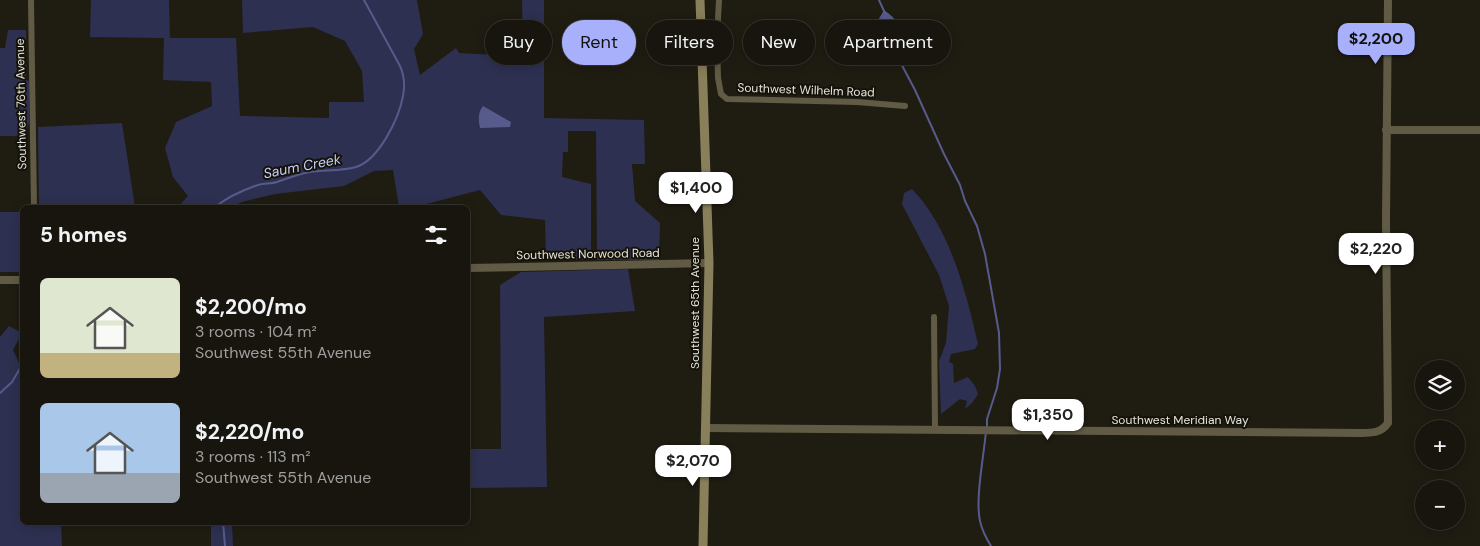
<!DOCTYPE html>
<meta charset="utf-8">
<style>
:root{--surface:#17150e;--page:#24221c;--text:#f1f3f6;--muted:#9e9f9e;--line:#36342e;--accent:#a8b0fc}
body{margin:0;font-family:"DM Sans",sans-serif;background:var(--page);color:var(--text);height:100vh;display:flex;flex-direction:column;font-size:19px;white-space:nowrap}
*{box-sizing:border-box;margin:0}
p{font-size:16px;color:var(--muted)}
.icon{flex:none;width:28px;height:28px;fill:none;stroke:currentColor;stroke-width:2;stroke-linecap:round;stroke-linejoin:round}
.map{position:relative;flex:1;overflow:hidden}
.panel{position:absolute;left:20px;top:205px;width:450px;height:320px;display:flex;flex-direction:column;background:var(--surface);border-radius:8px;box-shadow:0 2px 12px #0003,0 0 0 1px var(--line)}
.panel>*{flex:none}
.hud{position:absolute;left:485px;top:20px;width:475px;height:45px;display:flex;gap:10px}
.tools{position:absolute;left:1415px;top:360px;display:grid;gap:10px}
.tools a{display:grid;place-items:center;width:50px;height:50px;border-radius:50%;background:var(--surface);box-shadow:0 2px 12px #0003,0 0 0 1px var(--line);font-size:25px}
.price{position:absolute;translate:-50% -42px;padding:0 11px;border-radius:10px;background:#fff;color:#222;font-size:16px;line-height:32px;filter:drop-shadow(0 1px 2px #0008)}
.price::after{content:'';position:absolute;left:50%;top:30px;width:15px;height:11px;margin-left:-8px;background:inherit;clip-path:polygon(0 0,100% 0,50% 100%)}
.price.current{background:var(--accent);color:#111}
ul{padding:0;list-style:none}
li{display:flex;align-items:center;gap:15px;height:125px;padding:0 20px}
li span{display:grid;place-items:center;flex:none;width:140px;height:100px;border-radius:8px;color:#555}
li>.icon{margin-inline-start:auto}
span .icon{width:60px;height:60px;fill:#fffc;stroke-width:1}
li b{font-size:21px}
h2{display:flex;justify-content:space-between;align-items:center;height:60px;padding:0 20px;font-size:21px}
.pill{padding:0 18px;border-radius:22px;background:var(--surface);box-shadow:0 2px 12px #0003,0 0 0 1px var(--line);font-size:18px;line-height:45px}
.pill.current{background:var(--accent);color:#111}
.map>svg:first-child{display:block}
.green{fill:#2d3050}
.water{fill:#575b8c}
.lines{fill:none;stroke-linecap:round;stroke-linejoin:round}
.stream{stroke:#575b8c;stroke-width:2}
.minor{stroke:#615b45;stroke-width:6}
.tertiary{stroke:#615b45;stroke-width:8}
.secondary{stroke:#887f5b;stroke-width:9}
.labels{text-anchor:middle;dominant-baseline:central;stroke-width:4;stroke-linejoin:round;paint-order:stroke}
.street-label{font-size:12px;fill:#e5e4dd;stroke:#151309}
.water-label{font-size:14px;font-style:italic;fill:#c7cdfc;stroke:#151309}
</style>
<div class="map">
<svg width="1480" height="546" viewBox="0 0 1480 546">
<rect width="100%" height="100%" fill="#1f1c12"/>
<path class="green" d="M91,0H169L170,38H236L240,116L329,118V102H364L362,71L345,41L313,27L243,33L242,0H417L423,34L414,49L420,75L456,48L459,53L523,56L522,0H544V118L644,120L645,164H632L635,201L660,223L659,260H597L596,131H568V152H563L562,177L591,184V260L546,258L545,220L501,215L480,190L415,207H399L393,170L374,171L344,186L275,194L242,202L231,207H178L188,196L173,177L165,148L176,122L212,106L211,82L163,80L164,38L90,37Z
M8,30H26V80L29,81V123L25,136H0V48H5Z
M122,123L135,207H39L38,127Z
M912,189C950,228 966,292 978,344L975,349L951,354L949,362L953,364L954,383L968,377L975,386L978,394L972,403L965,409L967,401L960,399L941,414L939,361L946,343L949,306L939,275L902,204L904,193Z
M0,212H22V272H0Z
M628,269L635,311L544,317L547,487L468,488V449H501L500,285L521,272Z
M9,326L22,333L13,350L22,369V522L61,523L62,546H0V337Z
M211,523H232L233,546H211Z"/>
<path class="water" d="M884,10C903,24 907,34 897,56L885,54L881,51L876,36V24Z
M483,106L511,122L510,127L480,128C478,120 478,112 483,106Z"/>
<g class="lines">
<path class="stream" d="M879,0L884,11
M896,54L915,90L944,154L960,185L965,201L977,226L985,254L999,333L1000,369L997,388L987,419V427
M214,208C226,198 243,190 258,185C264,183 271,184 277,182C288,178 299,174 310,172C325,170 342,171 356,167C379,160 399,118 403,96C405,86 404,75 400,66L364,0
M0,393L12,382L22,365
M986,431C984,455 975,499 980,521C982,530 986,538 991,546
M223,522L225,546"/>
<path class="minor" d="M31,0L34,208
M719,0L717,37L718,78L721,94L727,99L857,102L905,106
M701,37H717
M934,317L935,429"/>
<path class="tertiary" d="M1386,130H1480
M468,268L709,263
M0,280H22
M706,428L1361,433C1372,433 1381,433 1388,423L1386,220L1388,0"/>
<path class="secondary" d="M700,0L709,263L703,546"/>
</g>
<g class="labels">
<g class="street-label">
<text transform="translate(806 90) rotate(2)">Southwest Wilhelm Road</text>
<text transform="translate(21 104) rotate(-91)">Southwest 76th Avenue</text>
<text transform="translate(588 254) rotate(-1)">Southwest Norwood Road</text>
<text transform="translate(695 303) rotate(-90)">Southwest 65th Avenue</text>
<text x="1180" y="420">Southwest Meridian Way</text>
</g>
<g class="water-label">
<text transform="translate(302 166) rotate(-11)">Saum Creek</text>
</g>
</g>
</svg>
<div class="tools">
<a><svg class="icon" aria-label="layers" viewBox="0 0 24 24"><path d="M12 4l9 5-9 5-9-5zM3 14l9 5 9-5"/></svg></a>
<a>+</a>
<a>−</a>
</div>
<b class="price current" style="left:1376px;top:65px">$2,200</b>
<b class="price" style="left:696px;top:214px">$1,400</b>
<b class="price" style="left:1376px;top:275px">$2,220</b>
<b class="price" style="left:1048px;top:441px">$1,350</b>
<b class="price" style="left:693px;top:487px">$2,070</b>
<div class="hud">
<a class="pill">Buy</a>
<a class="pill current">Rent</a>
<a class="pill">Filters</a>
<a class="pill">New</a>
<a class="pill">Apartment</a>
</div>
<section class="panel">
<h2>5 homes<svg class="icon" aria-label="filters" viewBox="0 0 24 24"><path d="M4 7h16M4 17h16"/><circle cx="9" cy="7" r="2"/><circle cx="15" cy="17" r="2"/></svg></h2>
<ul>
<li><span style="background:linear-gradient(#dfe7d0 75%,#c2b280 0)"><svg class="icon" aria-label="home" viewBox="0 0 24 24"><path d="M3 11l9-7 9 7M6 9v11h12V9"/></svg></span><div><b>$2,200/mo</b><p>3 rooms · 104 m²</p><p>Southwest 55th Avenue</p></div></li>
<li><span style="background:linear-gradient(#a9c7e8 70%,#9aa5b1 0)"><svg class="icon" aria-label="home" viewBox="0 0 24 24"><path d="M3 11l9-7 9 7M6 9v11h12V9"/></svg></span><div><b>$2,220/mo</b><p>3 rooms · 113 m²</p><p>Southwest 55th Avenue</p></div></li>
</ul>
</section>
</div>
